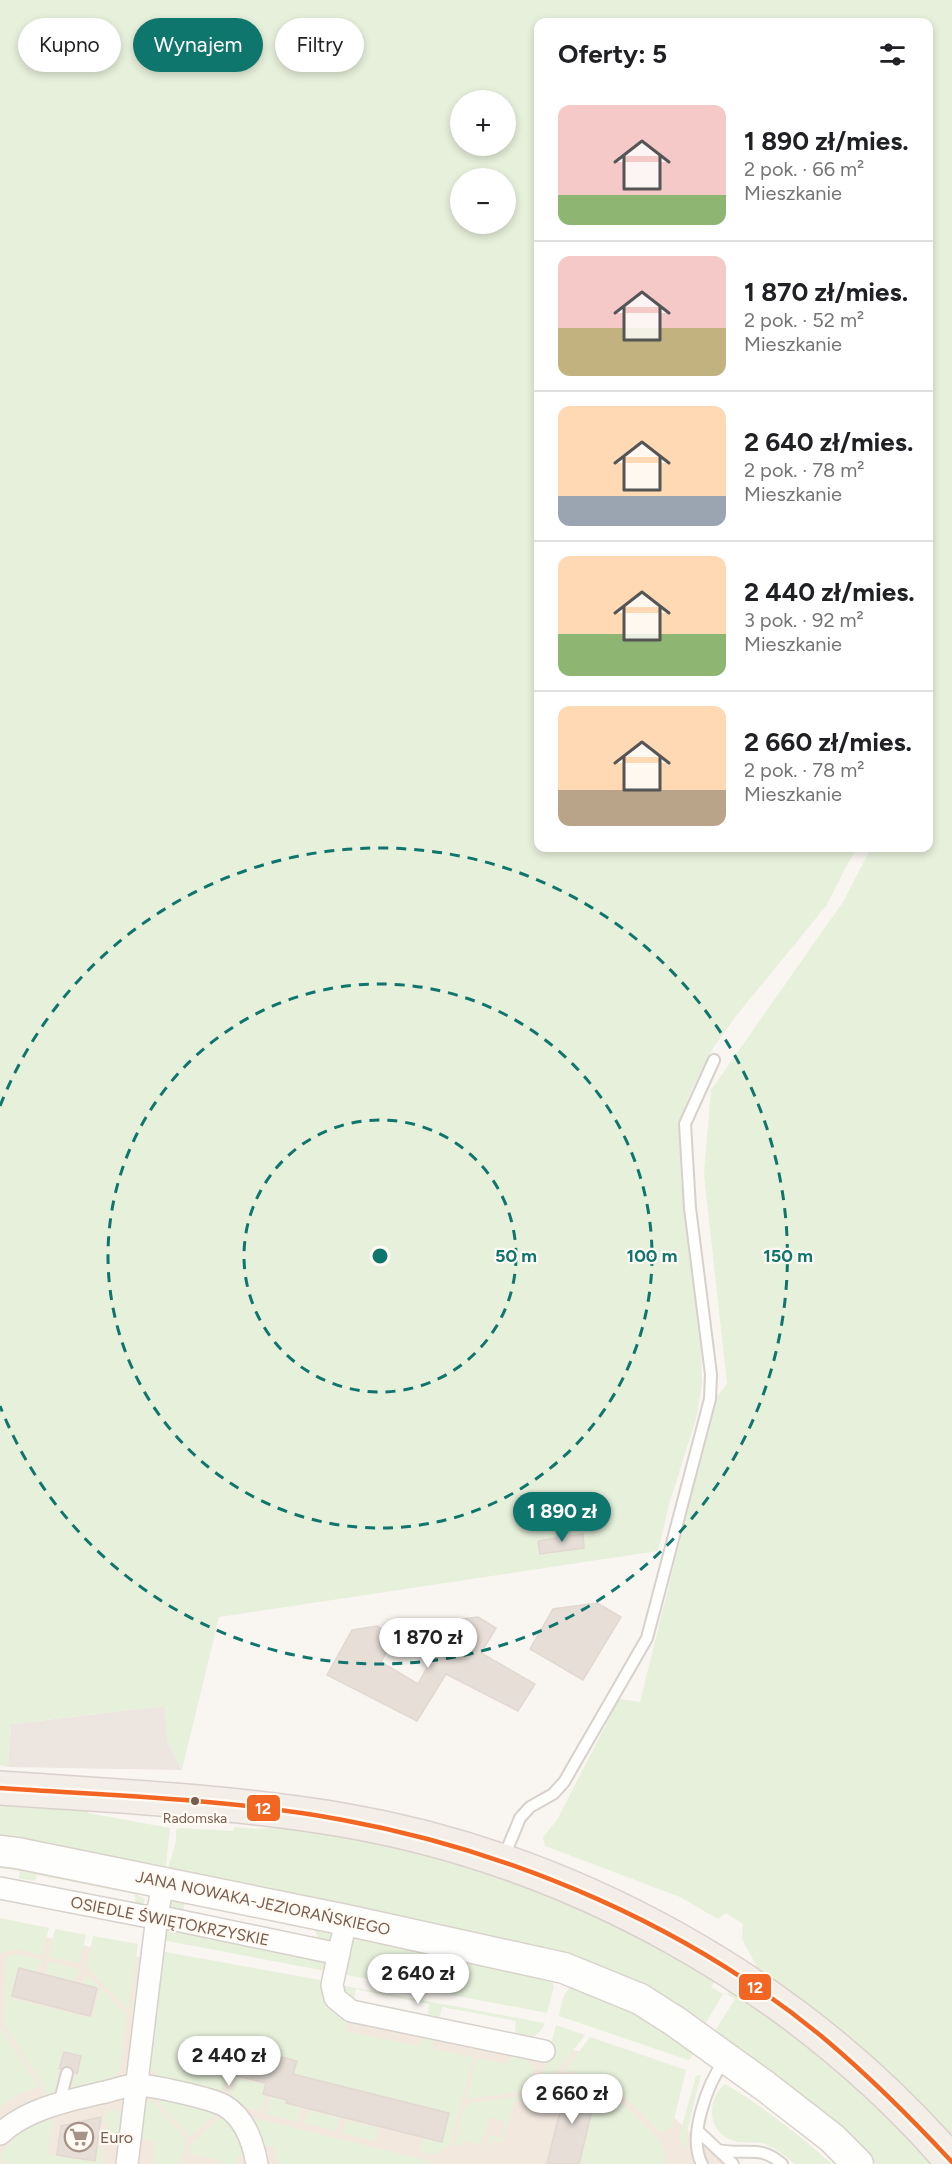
<!DOCTYPE html>
<html lang="pl">
<meta charset="utf-8">
<style>
:root{--surface:#fff;--page:#f2f2f2;--text:#202124;--muted:#757577;--line:#e0e0e0;--accent:#0f766e}
body{margin:0;font-family:Figtree,sans-serif;background:var(--page);color:var(--text);height:100vh;display:flex;flex-direction:column;font-size:22px;white-space:nowrap}
*{box-sizing:border-box;margin:0}
p{font-size:20px;color:var(--muted)}
.icon{flex:none;width:33px;height:33px;fill:none;stroke:currentColor;stroke-width:2;stroke-linecap:round;stroke-linejoin:round}
.map{position:relative;flex:1;overflow:hidden}
.drawer{position:absolute;left:534px;top:18px;width:399px;height:834px;display:flex;flex-direction:column;background:var(--surface);border-radius:12px;box-shadow:0 3px 9px #0003}
.drawer>*{flex:none}
.top-card{position:absolute;left:18px;top:18px;width:426px;height:54px;display:flex;gap:12px}
.buttons{position:absolute;left:450px;top:90px;display:grid;gap:12px}
.buttons a{display:grid;place-items:center;width:66px;height:66px;border-radius:50%;background:var(--surface);box-shadow:0 3px 9px #0003;font-size:30px}
.price{position:absolute;translate:-50% -51px;padding:0 14px;border-radius:21px;background:#fff;color:#222;font-size:20px;line-height:39px;filter:drop-shadow(0 2px 3px #0008)}
.price::after{content:'';position:absolute;left:50%;top:36px;width:18px;height:14px;margin-left:-9px;background:inherit;clip-path:polygon(0 0,100% 0,50% 100%)}
.price.current{background:var(--accent);color:#fff}
ul{padding:0;list-style:none}
li{display:flex;align-items:center;gap:18px;height:150px;padding:0 24px}
li+li{border-top:2px solid var(--line)}
li span{display:grid;place-items:center;flex:none;width:168px;height:120px;border-radius:12px;color:#555}
li>.icon{margin-inline-start:auto}
span .icon{width:72px;height:72px;fill:#fffc;stroke-width:1}
li b{font-size:26px}
h2{display:flex;justify-content:space-between;align-items:center;height:72px;padding:0 24px;font-size:26px}
.chip{padding:0 21px;border-radius:27px;background:var(--surface);box-shadow:0 3px 9px #0003;font-size:21px;line-height:54px}
.chip.current{background:var(--accent);color:#fff}
.map>svg:first-child{display:block}
.residential{fill:#f2e8de}
.industrial{fill:#ede5e0}
.green{fill:#e7f0db;fill-rule:evenodd}
.building{fill:#e6ded7;stroke:#e2d8d2;stroke-width:1.5}
.lines{fill:none;stroke-linecap:round;stroke-linejoin:round}
.lane-casing{stroke:#d7d1cb;stroke-width:14}
.street-casing{stroke:#d7d1cb;stroke-width:24}
.secondary-casing{stroke:#d9d2cb;stroke-width:33}
.primary-casing{stroke:#dad1cc;stroke-width:36}
.lane{stroke:#fefefd;stroke-width:10}
.street{stroke:#fefefd;stroke-width:21}
.secondary{stroke:#fefefd;stroke-width:30}
.primary{stroke:#f3eee8;stroke-width:33}
.bus-1-casing{stroke:#fffaf3;stroke-width:9}
.bus-1{stroke:#f26522;stroke-width:4.5}
.ring{fill:none;stroke:#0f766e;stroke-width:3;stroke-dasharray:10 8}
.bus-dot{fill:#7a5c4d;stroke:#fffaf3;stroke-width:2}
.labels{text-anchor:middle;dominant-baseline:central;stroke-width:4.5;stroke-linejoin:round;paint-order:stroke}
.bus-label{font-size:14px;fill:#7a5c4d;stroke:#fffaf3}
.street-label{font-size:16px;fill:#7a5c4d;stroke:#fffaf3}
.poi-label{font-size:16px;fill:#7a5c4d;stroke:#fffaf3;text-anchor:start}
.centre{fill:#0f766e;stroke:#fffaf3;stroke-width:3}
.ring-label{font-size:18px;text-anchor:middle;font-weight:bold;fill:#0f766e;stroke:#fffaf3;stroke-width:4.5;stroke-linejoin:round;paint-order:stroke}
.line-badge{stroke:#fffaf3;stroke-width:2}
.badge-label{font-size:16px;text-anchor:middle;font-weight:bold;fill:#fff}
</style>
<div class="map">
<svg width="952" height="2164" viewBox="0 0 952 2164">
<rect width="100%" height="100%" fill="#f9f5f0"/>
<path class="residential" d="M0,1929H7L610,2058L724,2164H0Z"/>
<path class="industrial" d="M165,1706L167,1741L182,1770L8,1767L11,1724Z"/>
<path class="green" d="M0,0H952V2135L897,2080L858,2045L759,1971L742,1939L743,1924L726,1913L718,1919L680,1897L545,1846L543,1837L557,1820L619,1699L640,1702L715,1399L727,1384L704,1174L711,1090L843,902L871,848H928V22H538V848H856L826,906L736,1016L713,1048L688,1098L679,1131L681,1177L701,1345L702,1385L696,1419L670,1501L658,1551L219,1617L182,1770L167,1741L165,1706L11,1724L8,1767L0,1765ZM460,100H506V146H460ZM460,178H506V224H460Z
M0,1802L84,1809L89,1810L88,1813L170,1828L166,1866L61,1850V1846L29,1840L27,1844L0,1843Z
M235,1827L256,1829L279,1827L366,1839L479,1869L618,1924L716,1980L711,1987L723,1994L704,2026L673,2007L170,1872L168,1868L176,1841V1830L180,1828L233,1831Z
M0,1863L138,1886L137,1895L145,1899L142,1909L135,1905V1894L37,1875L35,1881L19,1878L20,1871L0,1868Z
M170,1898L332,1932L333,1942H308L318,1936L314,1929L185,1902L183,1911L168,1909Z
M0,1918L49,1928L42,1955L17,1949L0,1953Z
M168,1928L325,1961L326,1971L162,1940L164,1934Z
M55,1929L86,1935L79,1963L49,1957Z
M93,1936L138,1944L128,2010L87,1967Z
M352,1936L550,1976L554,1987L547,2013L342,1974Z
M141,1945L146,1946L137,2017L132,2014Z
M160,1951L325,1981L348,2019L346,2031L419,2046L423,2036L433,2037V2049L473,2057L450,2145L434,2155L420,2152L424,2138L442,2142L449,2113L294,2074L297,2060L219,2040L211,2071L227,2076L222,2094L157,2075L152,2070L148,2069Z
M17,1954L43,1960L42,1964H39L37,1972L18,1967L11,1998L92,2018L100,1988L83,1983L85,1976L90,1977L127,2015L120,2071L112,2078L83,2085V2089L71,2090L81,2057L64,2052L54,2094L47,2098L43,2085L4,2024L6,1957Z
M47,1961L79,1969L80,1974L77,1973L75,1981L46,1974Z
M340,1985L545,2023C539,2037 531,2039 517,2035L515,2031L516,2021L442,2007L440,2016L437,2019L429,2017L428,2013L429,2004L356,1989L353,2003L348,2002Z
M573,1985L625,2002L695,2049L691,2058L688,2060L559,2016C562,2003 562,1993 573,1985Z
M731,1988L833,2064L937,2164H876L838,2128L713,2034L735,1999L727,1994Z
M556,2025L585,2035L544,2089L540,2088Z
M0,2027L39,2087L19,2094L0,2107Z
M590,2037L686,2070L672,2127L661,2133L610,2082L565,2070Z
M512,2053L526,2056L534,2069L527,2091L466,2099L477,2058L506,2064Z
M565,2075L607,2087L657,2137L665,2154V2164H579L597,2090L567,2082L562,2100L549,2097C552,2088 556,2077 565,2075Z
M698,2075H701L687,2132V2150L679,2137L696,2076Z
M235,2077L265,2085L263,2094L265,2095L261,2111L248,2108L233,2099L231,2092Z
M725,2084C764,2107 798,2134 832,2164H794C786,2157 778,2149 767,2145C756,2140 745,2144 734,2141C707,2134 706,2100 725,2084Z
M274,2087L289,2090L286,2103L301,2107L298,2122L265,2113Z
M526,2096L525,2099L514,2102L503,2141L500,2143L492,2140L490,2146H488L491,2135L501,2138L505,2122L488,2117L481,2145L464,2140L462,2145L455,2144L464,2108L470,2103Z
M160,2097L219,2112L190,2137L155,2098Z
M151,2099L186,2139L180,2164H153L155,2141L145,2140L140,2137L144,2104Z
M116,2109L121,2114L119,2138H114L104,2121L106,2113Z
M309,2110L339,2118L336,2131L304,2123Z
M223,2115L231,2120L249,2154L237,2157L238,2164H223V2162L190,2153L185,2164L191,2144Z
M247,2116L429,2161L428,2164H278L274,2146L262,2148Z
M53,2119L48,2154L94,2161L97,2147L104,2148L102,2164H5L0,2156C13,2136 30,2125 53,2119Z
M347,2120L378,2128L375,2141L342,2133Z"/>
<path class="building" d="M570,1530L571,1536L583,1534L584,1548L540,1554L538,1541L557,1538V1531Z
M597,1603L621,1617L583,1680L530,1649L553,1609Z
M478,1617L496,1628L481,1653L535,1684L518,1711L446,1674L417,1721L327,1675L352,1630L377,1626L395,1637L381,1662L418,1684L453,1620Z
M19,1968L97,1988L90,2016L12,1996Z
M219,2042L297,2061L293,2074L449,2113L442,2142L286,2103L287,2100L263,2094L266,2083L212,2070Z
M64,2052L81,2056L77,2074L68,2066L59,2069Z
M567,2083L597,2090L579,2164H547Z
M101,2117L95,2161L57,2155L61,2126Z"/>
<g class="lines">
<g class="lane-casing">
<path id="lane" d="M503,1859L520,1818L530,1807L553,1794L564,1782L647,1638L710,1399L711,1374L690,1208L685,1124L714,1060
M59,2104L67,2073
M698,2131L733,2164
M718,2150C745,2156 760,2144 782,2164
M702,2164C687,2137 708,2083 724,2061"/>
</g>
<g class="street-casing">
<path id="street" d="M0,1888L144,1916H157L339,1954
M346,1920L332,1985L335,1998L351,2011L544,2051
M0,2134C29,2107 72,2100 109,2091C118,2089 127,2085 136,2085C151,2085 211,2098 225,2106C245,2118 253,2142 257,2164
M127,2164L157,1916L163,1883"/>
</g>
<g class="secondary-casing">
<path id="secondary" d="M0,1851L17,1853L346,1920L564,1968L640,1999L676,2022L765,2086L832,2138L858,2164"/>
</g>
<g class="primary-casing">
<path id="primary" d="M0,1788C114,1796 230,1801 343,1820C575,1860 798,1984 952,2162"/>
</g>
<use href="#lane" class="lane"/>
<use href="#street" class="street"/>
<use href="#secondary" class="secondary"/>
<use href="#primary" class="primary"/>
<g class="bus-1-casing">
<path id="bus-1" d="M0,1788C114,1796 231,1799 343,1820C516,1852 691,1927 826,2040C871,2078 912,2119 952,2162"/>
</g>
<use href="#bus-1" class="bus-1"/>
</g>
<g class="ring">
<circle cx="380" cy="1256" r="136"/>
<circle cx="380" cy="1256" r="272"/>
<path d="M0 1106A408 408 0 1 1 0 1406"/>
</g>
<defs>
<g id="supermarket-ring" transform="scale(1.5)"><circle r="9.5" fill="#fffaf3" stroke="#a69286" stroke-width="1.5"/><path d="M-6-5.5h2.5l.6 2H6L4.5 2H-2.5L-4.4-4H-6ZM-1.5 3.2a1.3 1.3 0 1 0 .1 0ZM3 3.2a1.3 1.3 0 1 0 .1 0Z" fill="#a69286"/></g>
</defs>
<g fill-rule="evenodd">
<use href="#supermarket-ring" x="79" y="2137"/>
</g>
<circle class="bus-dot" cx="195" cy="1801" r="5"/>
<g class="labels">
<g class="bus-label">
<text x="195" y="1818">Radomska</text>
</g>
<g class="street-label">
<text transform="translate(263 1903) rotate(12)">JANA NOWAKA-JEZIORAŃSKIEGO</text>
<text transform="translate(170 1921) rotate(11)">OSIEDLE ŚWIĘTOKRZYSKIE</text>
</g>
<g class="poi-label">
<text x="100" y="2137">Euro</text>
</g>
</g>
<circle cx="380" cy="1256" r="9" class="centre"/>
<g class="ring-label">
<text x="516" y="1262">50 m</text>
<text x="652" y="1262">100 m</text>
<text x="788" y="1262">150 m</text>
</g>
<g class="line-badge">
<rect x="246" y="1794" width="35" height="28" rx="6" fill="#f26522"/>
<rect x="738" y="1973" width="34" height="28" rx="6" fill="#f26522"/>
</g>
<g class="badge-label">
<text x="263" y="1814">12</text>
<text x="755" y="1993">12</text>
</g>
</svg>
<div class="buttons">
<a>+</a>
<a>−</a>
</div>
<b class="price current" style="left:562px;top:1543px">1 890 zł</b>
<b class="price" style="left:428px;top:1669px">1 870 zł</b>
<b class="price" style="left:418px;top:2005px">2 640 zł</b>
<b class="price" style="left:229px;top:2087px">2 440 zł</b>
<b class="price" style="left:572px;top:2125px">2 660 zł</b>
<div class="top-card">
<a class="chip">Kupno</a>
<a class="chip current">Wynajem</a>
<a class="chip">Filtry</a>
</div>
<section class="drawer">
<h2>Oferty: 5<svg class="icon" aria-label="filters" viewBox="0 0 24 24"><path d="M4 7h16M4 17h16"/><circle cx="9" cy="7" r="2"/><circle cx="15" cy="17" r="2"/></svg></h2>
<ul>
<li><span style="background:linear-gradient(#f6c9c9 75%,#8fb573 0)"><svg class="icon" aria-label="home" viewBox="0 0 24 24"><path d="M3 11l9-7 9 7M6 9v11h12V9"/></svg></span><div><b>1 890 zł/mies.</b><p>2 pok. · 66 m²</p><p>Mieszkanie</p></div></li>
<li><span style="background:linear-gradient(#f6c9c9 60%,#c2b280 0)"><svg class="icon" aria-label="home" viewBox="0 0 24 24"><path d="M3 11l9-7 9 7M6 9v11h12V9"/></svg></span><div><b>1 870 zł/mies.</b><p>2 pok. · 52 m²</p><p>Mieszkanie</p></div></li>
<li><span style="background:linear-gradient(#ffd9b3 75%,#9aa5b1 0)"><svg class="icon" aria-label="home" viewBox="0 0 24 24"><path d="M3 11l9-7 9 7M6 9v11h12V9"/></svg></span><div><b>2 640 zł/mies.</b><p>2 pok. · 78 m²</p><p>Mieszkanie</p></div></li>
<li><span style="background:linear-gradient(#ffd9b3 65%,#8fb573 0)"><svg class="icon" aria-label="home" viewBox="0 0 24 24"><path d="M3 11l9-7 9 7M6 9v11h12V9"/></svg></span><div><b>2 440 zł/mies.</b><p>3 pok. · 92 m²</p><p>Mieszkanie</p></div></li>
<li><span style="background:linear-gradient(#ffd9b3 70%,#b9a48a 0)"><svg class="icon" aria-label="home" viewBox="0 0 24 24"><path d="M3 11l9-7 9 7M6 9v11h12V9"/></svg></span><div><b>2 660 zł/mies.</b><p>2 pok. · 78 m²</p><p>Mieszkanie</p></div></li>
</ul>
</section>
</div>
